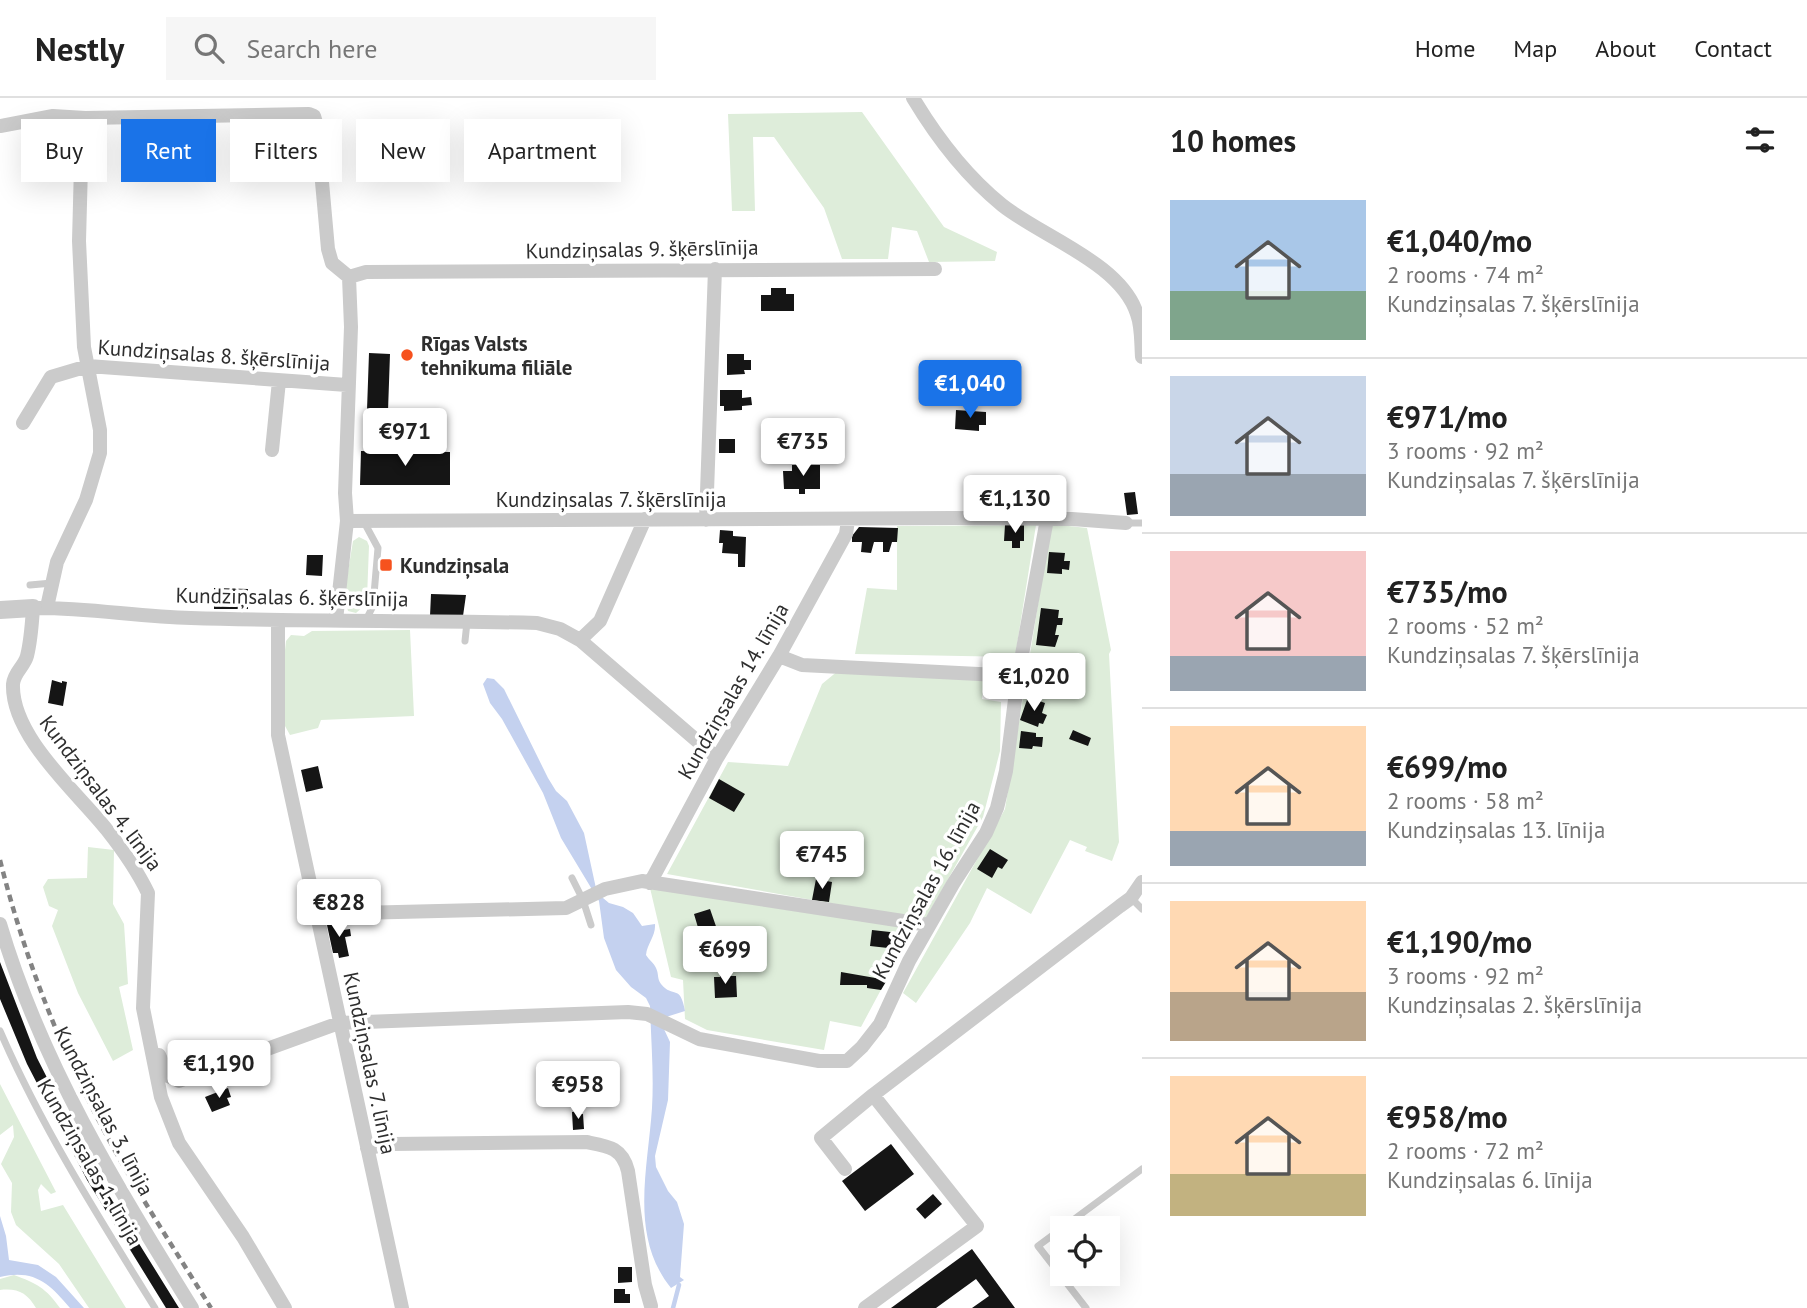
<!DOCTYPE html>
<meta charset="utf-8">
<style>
:root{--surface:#fff;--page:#f6f6f6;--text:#222;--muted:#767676;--line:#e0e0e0;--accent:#1a73e8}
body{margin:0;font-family:"PT Sans",sans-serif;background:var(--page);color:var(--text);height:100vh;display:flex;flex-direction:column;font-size:26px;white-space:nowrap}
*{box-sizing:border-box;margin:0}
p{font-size:23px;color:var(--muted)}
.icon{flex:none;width:38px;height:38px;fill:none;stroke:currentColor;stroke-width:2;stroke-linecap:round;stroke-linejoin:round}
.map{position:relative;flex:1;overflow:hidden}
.details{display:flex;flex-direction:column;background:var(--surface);width:665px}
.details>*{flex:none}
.hud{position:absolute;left:21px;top:21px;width:665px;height:63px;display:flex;gap:14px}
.fabs{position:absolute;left:1050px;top:1118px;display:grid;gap:14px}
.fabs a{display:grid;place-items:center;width:70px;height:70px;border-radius:0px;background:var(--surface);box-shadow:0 7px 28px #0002;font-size:35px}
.price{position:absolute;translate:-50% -60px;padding:0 16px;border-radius:7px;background:#fff;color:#222;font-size:23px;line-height:46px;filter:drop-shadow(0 2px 4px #0008)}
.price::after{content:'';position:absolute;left:50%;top:42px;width:21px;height:16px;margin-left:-10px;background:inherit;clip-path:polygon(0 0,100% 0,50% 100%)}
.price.current{background:var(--accent);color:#fff}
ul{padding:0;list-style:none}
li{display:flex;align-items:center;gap:21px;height:175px;padding:0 28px}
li+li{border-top:2px solid var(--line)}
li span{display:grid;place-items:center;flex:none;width:196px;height:140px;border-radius:0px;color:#555}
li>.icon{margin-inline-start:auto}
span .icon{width:84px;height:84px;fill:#fffc;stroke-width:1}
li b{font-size:30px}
h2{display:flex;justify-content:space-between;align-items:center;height:84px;padding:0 28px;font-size:30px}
.chip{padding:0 24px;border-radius:0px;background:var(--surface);box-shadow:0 7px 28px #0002;font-size:24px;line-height:63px}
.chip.current{background:var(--accent);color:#fff}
header{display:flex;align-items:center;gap:42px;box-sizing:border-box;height:98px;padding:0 35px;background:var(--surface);border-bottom:2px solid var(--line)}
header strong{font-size:33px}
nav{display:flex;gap:38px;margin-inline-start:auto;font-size:24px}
.search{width:490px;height:63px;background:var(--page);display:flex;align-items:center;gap:18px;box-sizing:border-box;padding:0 24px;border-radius:0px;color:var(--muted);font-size:26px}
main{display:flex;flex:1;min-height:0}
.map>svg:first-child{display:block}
.green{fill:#deedda}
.water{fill:#c4d1ef}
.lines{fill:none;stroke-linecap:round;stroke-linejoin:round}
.stream{stroke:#c4d1ef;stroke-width:4.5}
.building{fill:#151515}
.service{stroke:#cbcbcb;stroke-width:7}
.minor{stroke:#cbcbcb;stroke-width:14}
.tertiary{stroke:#cbcbcb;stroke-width:18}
.rail{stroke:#838383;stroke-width:4.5;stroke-dasharray:7 5;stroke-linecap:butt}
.poi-dot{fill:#f6521e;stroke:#fff;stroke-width:2.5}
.labels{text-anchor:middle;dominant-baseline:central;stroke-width:7;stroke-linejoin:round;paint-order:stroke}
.street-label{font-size:21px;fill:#2e2e2e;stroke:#fff}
.poi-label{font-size:21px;font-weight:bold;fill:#2e2e2e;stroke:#fff;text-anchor:start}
</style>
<header>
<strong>Nestly</strong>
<div class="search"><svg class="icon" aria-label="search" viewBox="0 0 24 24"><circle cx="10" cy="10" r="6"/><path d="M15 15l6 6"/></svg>Search here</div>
<nav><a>Home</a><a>Map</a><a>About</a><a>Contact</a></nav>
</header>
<main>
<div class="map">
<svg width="1142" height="1210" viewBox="0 0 1142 1210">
<rect width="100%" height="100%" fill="#fff"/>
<path class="green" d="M862,14L944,129L997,154L995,163L929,164L917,133L892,129L888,161H842L824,110L774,39H753L755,113H732L728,16Z
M1051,426L1087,430L1111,552L1109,556L1119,744L1112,763L1085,753L1087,749L1070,742L1031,816L987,790L970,825L916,905L903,895L1005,711Z
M1036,427L1015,559L855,556L867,490L897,492V428Z
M359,439L367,443L369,448L367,500L365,507L356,515L348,513L344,498L353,443Z
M410,532L414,618L321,622L318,630L290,637L285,628L281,555L285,552L286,543L291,537L304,538L312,533Z
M839,572L984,580L982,601L1001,604L1000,653L983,719L925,822L667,776L728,664L788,668L822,586Z
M88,749L114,752L113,806L124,826L128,886L119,889L133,952L113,963L78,895L52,828L58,812L49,808L43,789L48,781L87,780Z
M650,790L914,830L861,929L830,923L824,952L707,932L685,921L683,882L671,879Z
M0,986L56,1094L51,1096L41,1086L38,1092L41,1113L63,1107L126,1210H89L59,1166L16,1127L11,1114L12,1085L1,1066L14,1039L13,1027L0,1037Z
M14,1177C36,1185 46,1190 60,1210H36C27,1195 18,1190 0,1192V1181Z"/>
<path class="water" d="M487,580L494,581L504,591L548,680L556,693L567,703L584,735L597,795L609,805L623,809L633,815L642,828L655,826C656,838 647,846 646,857C649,862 654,865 656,870C659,876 657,881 661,886C673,901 680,885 685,913L666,919L663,929L670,944L668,1002L655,1058L656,1069L668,1093L677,1104L684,1126L680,1179L684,1182L671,1190C629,1138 648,1071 652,1010C654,976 651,942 650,908L646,900L631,889L616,872L604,840L599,803L561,740L543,695L502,621L490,605L483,586Z
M0,1118L6,1138L9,1162L38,1167L56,1179L84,1210H70C49,1185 34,1171 0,1179Z"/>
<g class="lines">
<path class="stream" d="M673,1210L679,1187"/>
</g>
<path class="building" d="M771,190H786V196H794V213H761V197H771Z
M369,255L390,256L388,313L367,312Z
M727,256H744V262H751V272H744L745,276L727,277Z
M720,292H742V300L751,299L752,307L742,308V312L724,313V308H720Z
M956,312L986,314V327H979V333L955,331Z
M719,341H735V355H719Z
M361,353L450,354V387H360Z
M792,367H820V391H805V396H799V391H784L783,373H792Z
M970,386H996V406H970Z
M1135,394L1138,416L1127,417L1124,395Z
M1005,427H1024V443H1020V450H1012V443H1004Z
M859,429L898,430L897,444H892L889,454H883V444H874L871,455L861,454L862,444H852V438Z
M720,432L733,433V438L746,439L745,469H738V456L722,455L723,445H719Z
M1049,454L1065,455L1064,463H1070L1069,472L1062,471V476L1047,475Z
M307,457H323L322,478L306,477Z
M214,490L248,491V511H214Z
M431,496L466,497L463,518H430Z
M1041,510L1059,512L1058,520H1063L1062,527H1057L1055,537H1059L1055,549L1036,547Z
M1034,565L1048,567L1050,581L1046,580L1045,594L1030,592Z
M52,582L62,585V583L67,584L63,608L48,605Z
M1028,599L1045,605L1042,615L1047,617L1043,626L1039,625L1038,629L1020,622Z
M1073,632L1091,640L1088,648L1069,641Z
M1021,633L1036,635V639H1043L1042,649L1033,648L1032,651L1019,650Z
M318,668L323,690L306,694L301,672Z
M719,681L745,696L734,714L709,700Z
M990,751L1008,762L1002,771L998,769L992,780L977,771Z
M816,781L832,784L829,804L812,802Z
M710,811L719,837L702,843L694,816Z
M342,824L343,832L350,831L351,838L345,839L349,858L339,860L338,855H333L327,827Z
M872,832L899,835L897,851L870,848Z
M0,864L37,960L97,1078L179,1210H166L87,1082L27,966L0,901Z
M720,874H727V878H736L737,899L715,900L714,879H720Z
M841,874L887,882L881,892L867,890V887H840Z
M228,990L231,999L227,1000L230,1007L212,1014L205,999Z
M577,1013V1016H583L584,1031L573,1032L572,1014Z
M891,1046L914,1076L865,1113L842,1083Z
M933,1096L942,1106L925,1121L916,1111Z
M972,1151L1015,1210H972L989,1198L976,1181L936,1210H891Z
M618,1169H632V1184L618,1185Z
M614,1191H625V1196H630V1205H614Z"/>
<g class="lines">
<path class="service" d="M364,424L378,450L373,508L366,522
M1126,425H1142
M30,487L52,485
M465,543L467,524
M572,780L583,802L591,827
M1131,800L1142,811
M0,933C42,1030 99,1120 155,1210
M1086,1210L1038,1148L1142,1071"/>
<path class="minor" d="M913,0C937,40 965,77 1002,107C1042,139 1121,165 1137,216C1142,229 1141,245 1142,259
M0,28L53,18L85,20L309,16L314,18L317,28L328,151L332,165L349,179
M349,179L366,174L935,171
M23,325L51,279L88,268L347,287
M272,352L279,283
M706,422L715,171
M347,423L953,420L1072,421L1126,425
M47,509L57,464L86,402L100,355V332L84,249L79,143L82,30L85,20
M278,522V637L402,1210
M336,522L347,423L345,395L351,229L349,179
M580,542L600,523L645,421
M779,558L802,567L1018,578
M650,785L717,660L779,558L846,436L848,422
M316,816L566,810L605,791L642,783L929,827
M0,826C41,965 116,1087 192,1210
M159,957L168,978L179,983L339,925L628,914L647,916L699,941L819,963H847L862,949L880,926L909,863L953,786L986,735L997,710L1006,673L1018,578L1047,421
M367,1050L391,1046L586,1044C607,1048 622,1049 628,1073L645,1187L651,1208
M845,1071L821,1040L873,997L1120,808L1131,800L1142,784
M285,1210L243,1139L179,1045L161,999L143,910L148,795C137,772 122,751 107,732C76,693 11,638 13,586C14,574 24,569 27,558C31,542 32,525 33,510C86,509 138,519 191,520C307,524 422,522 537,525L560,531L580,542L717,660
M865,1210L977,1128L873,997"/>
<path class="tertiary" d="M0,512L33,510"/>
<path class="rail" d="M0,762C22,850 54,936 96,1017C130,1084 172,1147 211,1210"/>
</g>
<g class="poi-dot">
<circle cx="407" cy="257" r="7"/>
<rect x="379" y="460" width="14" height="14" rx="3.5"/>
</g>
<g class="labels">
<g class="street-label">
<text transform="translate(642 151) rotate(-1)">Kundziņsalas 9. šķērslīnija</text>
<text transform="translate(214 257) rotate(4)">Kundziņsalas 8. šķērslīnija</text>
<text x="611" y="401">Kundziņsalas 7. šķērslīnija</text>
<text transform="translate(292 499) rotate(1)">Kundziņsalas 6. šķērslīnija</text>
<text transform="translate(733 593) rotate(-60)">Kundziņsalas 14. līnija</text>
<text transform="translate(101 695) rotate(53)">Kundziņsalas 4. līnija</text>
<text transform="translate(926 792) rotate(-61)">Kundziņsalas 16. līnija</text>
<text transform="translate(370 965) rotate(78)">Kundziņsalas 7. līnija</text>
<text transform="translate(104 1013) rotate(62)">Kundziņsalas 3. līnija</text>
<text transform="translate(90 1064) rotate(60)">Kundziņsalas 1. līnija</text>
</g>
<g class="poi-label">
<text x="421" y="245">Rīgas Valsts<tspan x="421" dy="24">tehnikuma filiāle</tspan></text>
<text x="400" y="467">Kundziņsala</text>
</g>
</g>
</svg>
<div class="fabs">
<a><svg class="icon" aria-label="locate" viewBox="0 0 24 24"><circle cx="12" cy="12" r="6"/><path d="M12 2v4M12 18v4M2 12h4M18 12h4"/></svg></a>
</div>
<b class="price current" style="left:970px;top:322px">€1,040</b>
<b class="price" style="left:405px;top:370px">€971</b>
<b class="price" style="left:803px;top:380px">€735</b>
<b class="price" style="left:1015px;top:437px">€1,130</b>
<b class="price" style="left:1034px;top:615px">€1,020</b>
<b class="price" style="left:822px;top:793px">€745</b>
<b class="price" style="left:339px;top:841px">€828</b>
<b class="price" style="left:725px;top:888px">€699</b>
<b class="price" style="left:219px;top:1002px">€1,190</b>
<b class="price" style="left:578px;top:1023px">€958</b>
<div class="hud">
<a class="chip">Buy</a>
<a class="chip current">Rent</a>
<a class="chip">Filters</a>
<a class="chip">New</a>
<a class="chip">Apartment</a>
</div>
</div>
<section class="details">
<h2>10 homes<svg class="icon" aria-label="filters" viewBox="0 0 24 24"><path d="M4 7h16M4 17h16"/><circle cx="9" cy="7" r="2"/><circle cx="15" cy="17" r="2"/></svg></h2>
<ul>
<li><span style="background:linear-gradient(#a9c7e8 65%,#7fa58c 0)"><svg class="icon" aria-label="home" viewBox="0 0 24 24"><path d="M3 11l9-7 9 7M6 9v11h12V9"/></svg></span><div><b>€1,040/mo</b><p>2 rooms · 74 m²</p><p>Kundziņsalas 7. šķērslīnija</p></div></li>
<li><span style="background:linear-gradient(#c9d6e8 70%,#9aa5b1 0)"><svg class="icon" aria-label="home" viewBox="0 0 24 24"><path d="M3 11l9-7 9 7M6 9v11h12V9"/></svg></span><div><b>€971/mo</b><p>3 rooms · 92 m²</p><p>Kundziņsalas 7. šķērslīnija</p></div></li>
<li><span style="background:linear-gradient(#f6c9c9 75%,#9aa5b1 0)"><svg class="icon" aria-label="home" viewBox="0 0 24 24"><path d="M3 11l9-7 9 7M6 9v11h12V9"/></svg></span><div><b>€735/mo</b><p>2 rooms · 52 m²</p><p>Kundziņsalas 7. šķērslīnija</p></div></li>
<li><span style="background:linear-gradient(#ffd9b3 75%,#9aa5b1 0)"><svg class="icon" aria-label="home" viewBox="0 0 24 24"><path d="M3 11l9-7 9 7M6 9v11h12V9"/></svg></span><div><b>€699/mo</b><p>2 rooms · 58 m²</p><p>Kundziņsalas 13. līnija</p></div></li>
<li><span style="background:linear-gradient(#ffd9b3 65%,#b9a48a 0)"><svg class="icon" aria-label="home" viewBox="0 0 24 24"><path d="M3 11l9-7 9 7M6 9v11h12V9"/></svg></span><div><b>€1,190/mo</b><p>3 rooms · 92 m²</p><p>Kundziņsalas 2. šķērslīnija</p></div></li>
<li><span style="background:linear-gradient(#ffd9b3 70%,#c2b280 0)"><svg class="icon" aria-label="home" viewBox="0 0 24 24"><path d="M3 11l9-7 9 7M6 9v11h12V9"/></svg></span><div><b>€958/mo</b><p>2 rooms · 72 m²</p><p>Kundziņsalas 6. līnija</p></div></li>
</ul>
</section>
</main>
